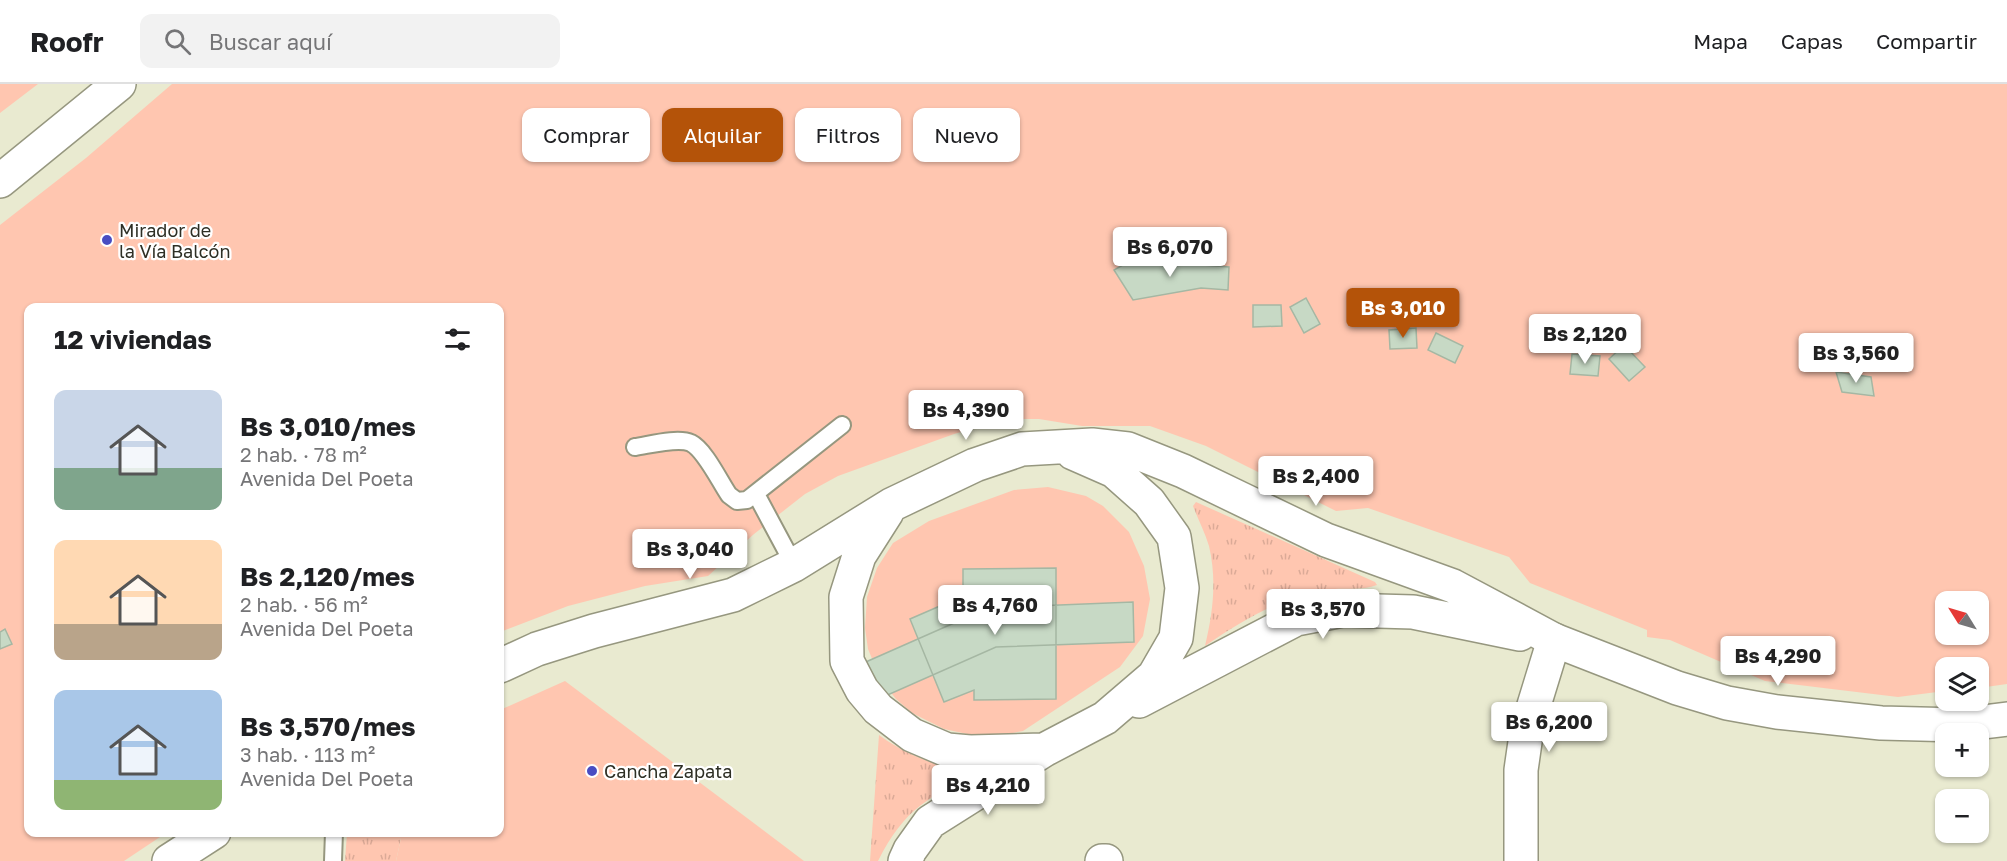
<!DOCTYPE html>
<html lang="es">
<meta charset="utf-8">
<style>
:root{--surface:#fff;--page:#f2f2f2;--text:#202124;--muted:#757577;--line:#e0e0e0;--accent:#b45309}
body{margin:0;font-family:"Golos Text",sans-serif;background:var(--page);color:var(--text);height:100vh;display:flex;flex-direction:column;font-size:22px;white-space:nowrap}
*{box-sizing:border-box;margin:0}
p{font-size:20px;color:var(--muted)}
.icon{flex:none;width:33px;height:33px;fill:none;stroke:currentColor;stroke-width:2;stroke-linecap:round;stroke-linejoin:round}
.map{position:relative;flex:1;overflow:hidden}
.details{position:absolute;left:24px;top:219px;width:480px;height:534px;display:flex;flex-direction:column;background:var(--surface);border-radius:12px;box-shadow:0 2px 4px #0004}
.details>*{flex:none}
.guide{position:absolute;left:522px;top:24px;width:570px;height:54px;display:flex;gap:12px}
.needle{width:39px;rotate:307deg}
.fabs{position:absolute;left:1935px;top:507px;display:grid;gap:12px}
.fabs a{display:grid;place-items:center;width:54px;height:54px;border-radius:12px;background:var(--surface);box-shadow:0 2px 4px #0004;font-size:30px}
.price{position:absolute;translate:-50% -51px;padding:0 14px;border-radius:6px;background:#fff;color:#222;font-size:20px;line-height:39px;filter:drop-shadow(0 2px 3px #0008)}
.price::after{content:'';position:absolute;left:50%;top:36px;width:18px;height:14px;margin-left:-9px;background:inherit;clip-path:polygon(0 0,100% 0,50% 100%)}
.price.active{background:var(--accent);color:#fff}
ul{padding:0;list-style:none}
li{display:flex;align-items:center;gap:18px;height:150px;padding:0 30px}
li span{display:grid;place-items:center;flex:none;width:168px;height:120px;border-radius:12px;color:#555}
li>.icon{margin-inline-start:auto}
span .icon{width:72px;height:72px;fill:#fffc;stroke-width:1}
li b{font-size:26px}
h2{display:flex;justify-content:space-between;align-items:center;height:72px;padding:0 30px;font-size:26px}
.chip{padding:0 21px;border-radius:12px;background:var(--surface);box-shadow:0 2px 4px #0004;font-size:21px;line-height:54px}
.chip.active{background:var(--accent);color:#fff}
header{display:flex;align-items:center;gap:36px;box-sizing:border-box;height:84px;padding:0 30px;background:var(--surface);border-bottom:2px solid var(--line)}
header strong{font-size:28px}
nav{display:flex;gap:33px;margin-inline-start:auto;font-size:21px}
.search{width:420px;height:54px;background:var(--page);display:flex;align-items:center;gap:15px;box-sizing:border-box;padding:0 21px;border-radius:12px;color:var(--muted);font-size:22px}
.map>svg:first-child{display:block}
.grass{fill:url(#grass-tufts)}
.green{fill:#ffc6b0;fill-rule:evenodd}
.building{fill:#c7d9c5;stroke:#a5b7a3;stroke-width:1.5}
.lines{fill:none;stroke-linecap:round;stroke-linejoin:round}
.service-casing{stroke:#96977f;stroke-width:20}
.minor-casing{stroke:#96977f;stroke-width:36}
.secondary-casing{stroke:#96977f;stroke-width:36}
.service{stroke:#fff;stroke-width:16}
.minor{stroke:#fff;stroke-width:33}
.secondary{stroke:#fff;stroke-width:33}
.poi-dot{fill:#494dc2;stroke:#fff;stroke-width:2}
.labels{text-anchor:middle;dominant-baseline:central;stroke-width:4.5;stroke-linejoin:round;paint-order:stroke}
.poi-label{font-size:18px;fill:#2e2f25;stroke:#fff;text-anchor:start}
</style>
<header>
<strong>Roofr</strong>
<div class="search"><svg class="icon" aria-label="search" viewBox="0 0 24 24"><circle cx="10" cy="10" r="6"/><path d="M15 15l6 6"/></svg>Buscar aquí</div>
<nav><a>Mapa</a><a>Capas</a><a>Compartir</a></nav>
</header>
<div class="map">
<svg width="2007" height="777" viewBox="0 0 2007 777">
<defs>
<pattern id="grass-tufts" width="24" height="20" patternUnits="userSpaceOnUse" patternTransform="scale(1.5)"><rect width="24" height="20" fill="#ffc6b0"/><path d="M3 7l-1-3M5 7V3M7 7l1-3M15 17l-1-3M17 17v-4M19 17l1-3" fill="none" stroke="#dbaa97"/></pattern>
</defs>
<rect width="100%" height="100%" fill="#e9ead0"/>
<path class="grass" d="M1196,418L1375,498L1377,501C1362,507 1342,503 1326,506C1277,516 1246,534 1205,562C1213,529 1217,496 1209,462C1205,449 1198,435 1193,422Z
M879,651C912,675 941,683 981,689C930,711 904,725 878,777H870Z
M347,749H406L401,754L396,777H345Z"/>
<path class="green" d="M0,0H38L0,29Z
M172,0H2007V600L1979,604L1978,584H1946L1945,607L1898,613L1765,597L1670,556L1647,553V546L1530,499L1509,473L1368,424L1336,427L1206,362L1150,342H1082L1039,335H1005L954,350L838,392L805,410L754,450L708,492L645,502L568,522L500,548V224H28V748L166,749L124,777H0V141L86,74ZM1946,518H1978V550H1946Z
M1048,403L1086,412L1103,422L1129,448L1144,482L1150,515L1143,552L1120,583L1023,647L986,654L944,645L912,629L896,615L881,596L868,565L865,544L867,513L877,484L893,459L929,437L1014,406Z
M565,597L804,777H396L401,754L396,749L500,748V626Z"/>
<path class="building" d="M1128,178L1176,179L1229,183L1228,206L1201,204L1133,216L1114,186Z
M1306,214L1320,240L1304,249L1290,223Z
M1253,221H1281L1282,242L1253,243Z
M1416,244L1417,264L1390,265L1389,246Z
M1436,249L1463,262L1455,279L1428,266Z
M1624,261L1645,283L1629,297L1609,275Z
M1572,270L1600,272L1598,292L1570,290Z
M1836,288L1871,293L1874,312L1842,308Z
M1056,484V615L974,616V606L944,618L910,535L963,512V485Z
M1133,518L1134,558L996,563L874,617L859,581L988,524Z
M5,545L12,560L0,565V548Z"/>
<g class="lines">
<g class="service-casing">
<path id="service" d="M635,363C649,361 678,353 691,359C705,366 720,398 729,411L737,417L747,416L842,341
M756,410L794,481
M333,777L334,748"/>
</g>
<g class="minor-casing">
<path id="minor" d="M1102,777H1106
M1521,777V686L1527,644L1554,556"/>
</g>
<g class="secondary-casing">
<path id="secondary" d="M0,97L119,0
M887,428L859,472L846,513L847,577L862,606L878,625L912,651L947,666L970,668L1042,666
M500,582L537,565L594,547L733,511L794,481L891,421L975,381L1022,365L1092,361L1128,365L1183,387L1326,456L1453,502L1554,556L1677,604L1727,619L1777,628L1881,639L1959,641L2007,635
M1139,617L1296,535L1343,526L1413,528L1520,550
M169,777L214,748
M905,777L910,766L930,738L1044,666L1105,634L1154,592L1176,554L1182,504L1174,453L1149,418L1114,387L1073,369"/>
</g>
<use href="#service" class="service"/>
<use href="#minor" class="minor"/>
<use href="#secondary" class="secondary"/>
</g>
<g class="poi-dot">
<circle cx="107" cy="156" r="6"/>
<circle cx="592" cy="687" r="6"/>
</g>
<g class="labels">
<g class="poi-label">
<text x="119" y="146">Mirador de<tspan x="119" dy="21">la Vía Balcón</tspan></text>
<text x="604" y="687">Cancha Zapata</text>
</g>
</g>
</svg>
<div class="fabs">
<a><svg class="needle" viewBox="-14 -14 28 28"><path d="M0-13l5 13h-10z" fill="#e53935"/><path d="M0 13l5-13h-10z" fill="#757577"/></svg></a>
<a><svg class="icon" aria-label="layers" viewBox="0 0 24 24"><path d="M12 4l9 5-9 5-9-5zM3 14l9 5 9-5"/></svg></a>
<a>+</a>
<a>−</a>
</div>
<b class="price" style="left:1170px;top:194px">Bs 6,070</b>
<b class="price active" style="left:1403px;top:255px">Bs 3,010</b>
<b class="price" style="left:1585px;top:281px">Bs 2,120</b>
<b class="price" style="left:1856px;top:300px">Bs 3,560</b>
<b class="price" style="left:966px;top:357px">Bs 4,390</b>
<b class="price" style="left:1316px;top:423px">Bs 2,400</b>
<b class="price" style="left:690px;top:496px">Bs 3,040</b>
<b class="price" style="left:995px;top:552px">Bs 4,760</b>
<b class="price" style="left:1323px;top:556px">Bs 3,570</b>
<b class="price" style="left:1778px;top:603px">Bs 4,290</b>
<b class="price" style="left:1549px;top:669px">Bs 6,200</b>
<b class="price" style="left:988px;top:732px">Bs 4,210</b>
<div class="guide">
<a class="chip">Comprar</a>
<a class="chip active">Alquilar</a>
<a class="chip">Filtros</a>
<a class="chip">Nuevo</a>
</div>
<section class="details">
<h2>12 viviendas<svg class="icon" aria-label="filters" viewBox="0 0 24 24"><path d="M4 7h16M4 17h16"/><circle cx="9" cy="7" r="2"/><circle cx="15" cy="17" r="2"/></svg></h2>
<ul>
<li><span style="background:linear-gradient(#c9d6e8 65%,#7fa58c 0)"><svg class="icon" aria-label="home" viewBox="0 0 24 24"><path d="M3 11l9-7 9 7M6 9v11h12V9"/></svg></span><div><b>Bs 3,010/mes</b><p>2 hab. · 78 m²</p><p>Avenida Del Poeta</p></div></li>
<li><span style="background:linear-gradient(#ffd9b3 70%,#b9a48a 0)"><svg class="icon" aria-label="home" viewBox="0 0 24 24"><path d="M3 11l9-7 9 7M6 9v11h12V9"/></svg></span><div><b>Bs 2,120/mes</b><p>2 hab. · 56 m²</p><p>Avenida Del Poeta</p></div></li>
<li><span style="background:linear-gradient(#a9c7e8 75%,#8fb573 0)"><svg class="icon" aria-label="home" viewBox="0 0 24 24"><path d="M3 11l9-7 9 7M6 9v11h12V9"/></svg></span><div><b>Bs 3,570/mes</b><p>3 hab. · 113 m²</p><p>Avenida Del Poeta</p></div></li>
</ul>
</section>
</div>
